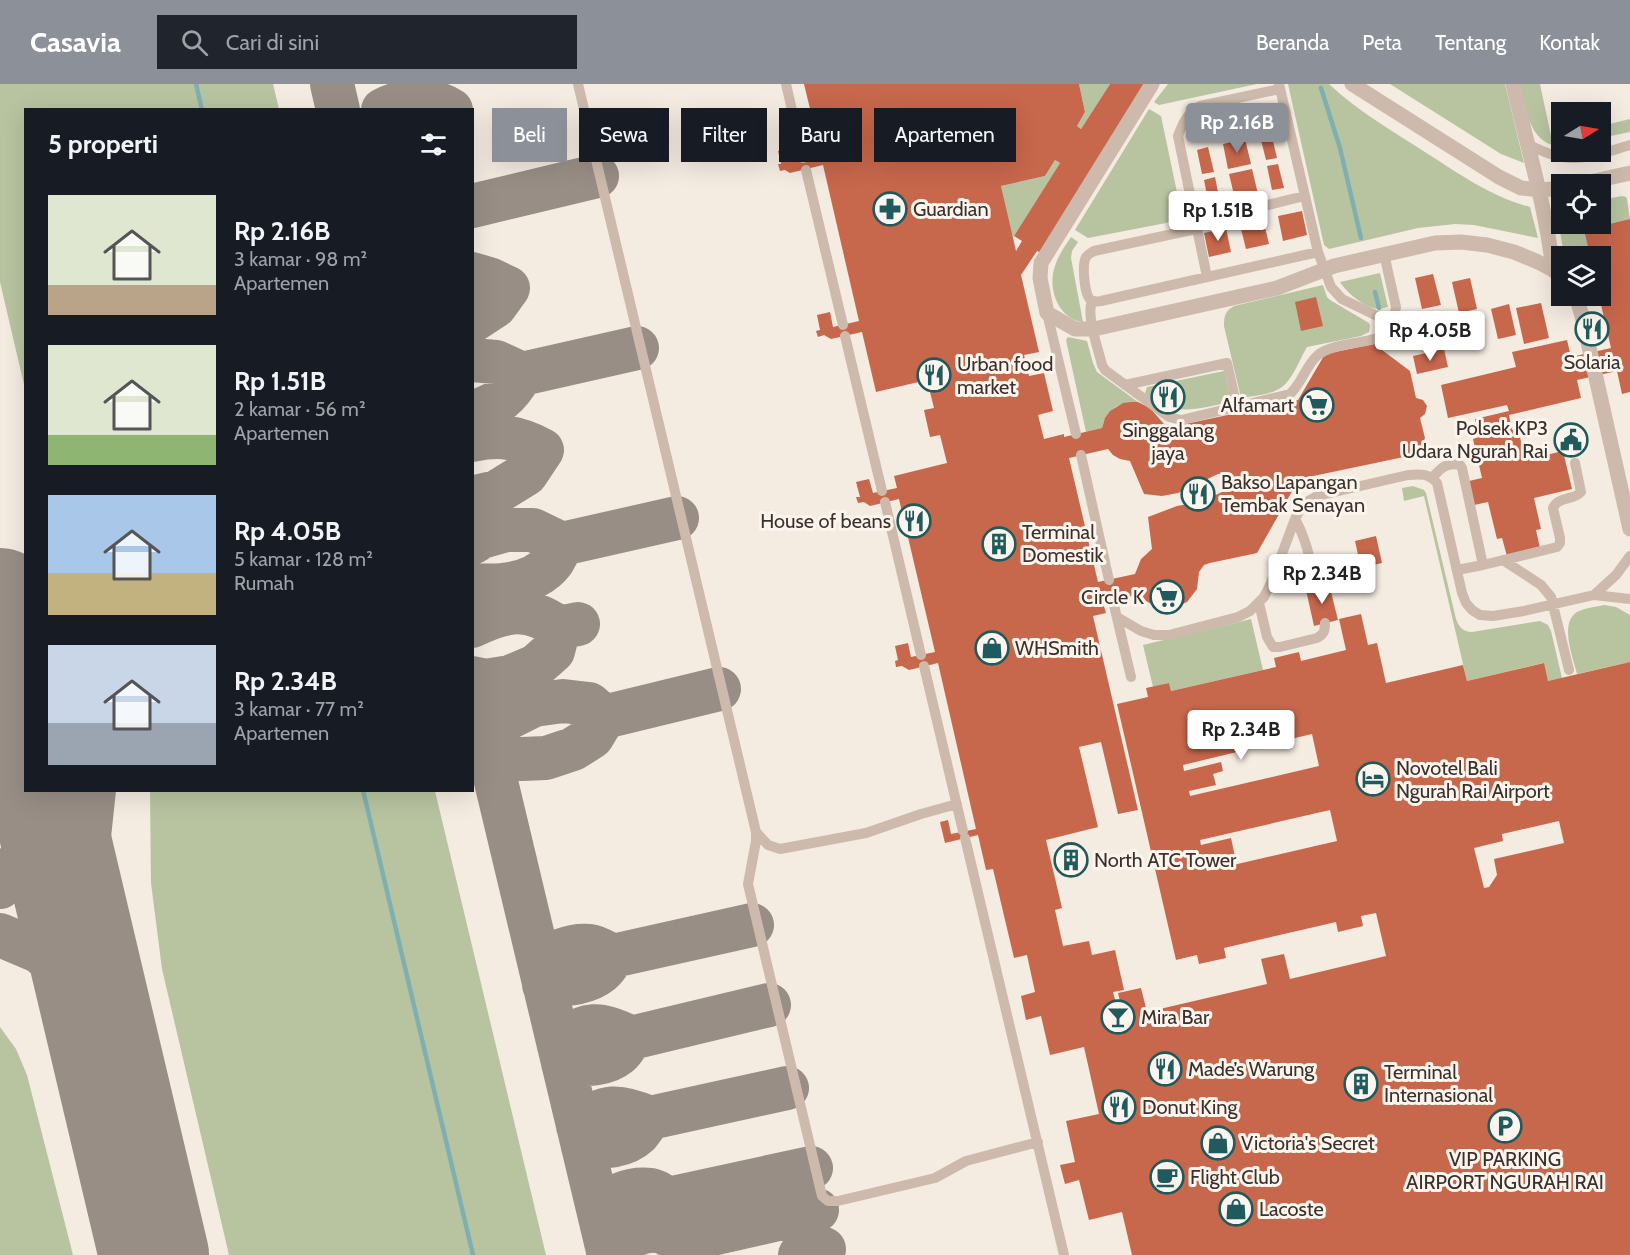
<!DOCTYPE html>
<html lang="id">
<meta charset="utf-8">
<style>
:root{--surface:#171b24;--page:#20242c;--text:#f1f3f6;--muted:#9ea1a6;--accent:#8c9099}
body{margin:0;font-family:Cabin,sans-serif;background:var(--page);color:var(--text);height:100vh;display:flex;flex-direction:column;font-size:22px;white-space:nowrap}
*{box-sizing:border-box;margin:0}
p{font-size:20px;color:var(--muted)}
.icon{flex:none;width:33px;height:33px;fill:none;stroke:currentColor;stroke-width:2;stroke-linecap:round;stroke-linejoin:round}
.map{position:relative;flex:1;overflow:hidden}
.drawer{position:absolute;left:24px;top:24px;width:450px;height:684px;display:flex;flex-direction:column;background:var(--surface);border-radius:0px;box-shadow:0 6px 24px #0002}
.drawer>*{flex:none}
.banner{position:absolute;left:492px;top:24px;width:570px;height:54px;display:flex;gap:12px}
.needle{width:39px;rotate:79deg}
.controls{position:absolute;left:1551px;top:18px;display:grid;gap:12px}
.controls a{display:grid;place-items:center;width:60px;height:60px;border-radius:0px;background:var(--surface);box-shadow:0 6px 24px #0002;font-size:30px}
.price{position:absolute;translate:-50% -51px;padding:0 14px;border-radius:6px;background:#fff;color:#222;font-size:20px;line-height:39px;filter:drop-shadow(0 2px 3px #0008)}
.price::after{content:'';position:absolute;left:50%;top:36px;width:18px;height:14px;margin-left:-9px;background:inherit;clip-path:polygon(0 0,100% 0,50% 100%)}
.price.current{background:var(--accent);color:#fff}
ul{padding:0;list-style:none}
li{display:flex;align-items:center;gap:18px;height:150px;padding:0 24px}
li span{display:grid;place-items:center;flex:none;width:168px;height:120px;border-radius:0px;color:#555}
li>.icon{margin-inline-start:auto}
span .icon{width:72px;height:72px;fill:#fffc;stroke-width:1}
li b{font-size:26px}
h2{display:flex;justify-content:space-between;align-items:center;height:72px;padding:0 24px;font-size:26px}
.chip{padding:0 21px;border-radius:0px;background:var(--surface);box-shadow:0 6px 24px #0002;font-size:21px;line-height:54px}
.chip.current{background:var(--accent);color:#fff}
header{display:flex;align-items:center;gap:36px;box-sizing:border-box;height:84px;padding:0 30px;background:var(--accent);color:#fff}
header strong{font-size:28px}
nav{display:flex;gap:33px;margin-inline-start:auto;font-size:21px}
.search{width:420px;height:54px;background:var(--page);display:flex;align-items:center;gap:15px;box-sizing:border-box;padding:0 21px;border-radius:0px;color:var(--muted);font-size:22px}
.map>svg:first-child{display:block}
.green{fill:#b8c4a0}
.lines{fill:none;stroke-linecap:round;stroke-linejoin:round}
.stream{stroke:#7fb0b1;stroke-width:4.5}
.taxiway{stroke:#988e86;stroke-width:44}
.runway{stroke:#988e86;stroke-width:110}
.building{fill:#c7674c;fill-rule:evenodd}
.lane{stroke:#cdbaac;stroke-width:10}
.street{stroke:#cdbaac;stroke-width:15}
.labels{text-anchor:middle;dominant-baseline:central;stroke-width:6;stroke-linejoin:round;paint-order:stroke}
.poi-label{font-size:20px;fill:#3b302b;stroke:#fbf5ee;text-anchor:start}
</style>
<header>
<strong>Casavia</strong>
<div class="search"><svg class="icon" aria-label="search" viewBox="0 0 24 24"><circle cx="10" cy="10" r="6"/><path d="M15 15l6 6"/></svg>Cari di sini</div>
<nav><a>Beranda</a><a>Peta</a><a>Tentang</a><a>Kontak</a></nav>
</header>
<div class="map">
<svg width="1630" height="1171" viewBox="0 0 1630 1171">
<rect width="100%" height="100%" fill="#f4ebe1"/>
<path class="green" d="M0,0H273L279,25L26,26L25,305L0,198Z
M1079,0H1110L1081,45L1077,42L1085,28Z
M1168,0H1257L1159,21L1154,18Z
M1288,0H1329C1359,28 1394,48 1428,70C1461,91 1492,113 1530,123L1538,154L1474,141L1455,140L1418,144L1329,165L1324,161Z
M1390,0H1505L1524,79L1501,70Z
M1519,0H1540L1551,52L1561,50V62C1530,62 1525,23 1519,0Z
M1149,25L1161,32L1179,118C1180,129 1177,136 1166,139L1088,154L1075,146Z
M1630,35V48L1601,54V42Z
M1055,76L1060,79L1014,152L1012,153L1001,102L1045,92Z
M1622,112L1626,113L1627,115L1630,135L1584,146L1590,172H1573L1563,165L1559,142L1561,136L1562,140H1600L1601,116Z
M1071,153L1078,158L1072,167L1071,174L1083,238C1058,235 1047,204 1055,182C1058,172 1065,162 1071,153Z
M1380,189L1388,223C1383,224 1379,226 1374,224C1363,222 1345,207 1340,198Z
M1323,201L1327,213L1330,216L1369,239L1370,242L1369,248L1361,252L1307,263C1300,275 1292,296 1282,303C1271,311 1254,312 1241,314L1224,242C1224,232 1225,227 1234,222Z
M1068,253L1087,257L1093,279L1097,288L1138,318C1119,317 1106,326 1102,344L1086,348L1066,256Z
M1224,287L1231,318C1199,324 1171,335 1145,309L1147,303Z
M1413,402L1424,406L1426,409L1456,535C1459,543 1463,548 1472,548L1540,537L1548,541L1551,547L1562,594L1548,597L1543,579L1467,597L1424,412L1404,417L1402,404Z
M1604,521L1616,523L1630,531V578L1577,590C1573,574 1559,539 1577,528C1585,524 1595,523 1604,521Z
M1251,535L1263,586L1171,607L1169,599L1153,603L1143,561Z
M150,707H435L546,1171H229L162,885L151,799Z
M0,943L16,965L27,991L73,1171H0Z"/>
<g class="lines">
<path class="stream" d="M196,0L202,26
M1321,4L1340,64L1361,154
M1375,208L1379,224
M363,706L473,1171"/>
<path class="taxiway" d="M332,0L338,26
M383,26C400,16 434,14 451,26
M472,122L597,92
M472,190L489,195L508,204L495,222L472,237
M472,276L496,278L522,290L637,264
M472,329C502,318 505,315 522,290
M472,356C501,350 517,353 542,366L526,390L497,408L472,414
M472,459L482,453L506,446H533L562,460L677,434
M472,501C499,503 535,501 553,477C556,472 559,466 562,460
M472,542C505,526 528,521 559,544L578,540
M472,594L486,597L510,593L536,582L553,567L559,544
M472,597L609,1171
M486,655L506,635L534,621L563,617L589,620L604,633L719,605
M490,672L522,675L546,674L573,665L592,653L604,633
M94,706L83,808L82,844L94,918
M0,803L22,772L34,741L37,706
M0,851L38,867L70,891L94,918
M540,880C555,868 570,860 590,862C598,863 606,869 613,872L752,841
M544,901C564,900 585,901 601,888C606,884 610,877 613,872
M559,962C583,936 602,938 631,954L769,921
M563,979C583,980 603,983 619,970C624,966 627,959 631,954
M578,1042C604,1019 620,1021 650,1034L787,1004
M583,1063C602,1063 623,1064 638,1050C642,1045 646,1039 650,1034
M598,1124C613,1112 631,1103 651,1106C657,1107 663,1112 668,1115L811,1084
M608,1168C623,1156 646,1141 665,1149C669,1151 674,1155 677,1158L817,1126
M800,1171L824,1165"/>
<path class="runway" d="M0,519L26,627
M44,706L154,1171"/>
</g>
<path class="building" d="M804,0H1079L1085,28L1077,42L1081,45L1110,0H1150L1043,170L1037,167L1021,191L1039,268L1024,271L1029,292L1044,289L1053,327L1038,331L1044,355L1064,350V353L1102,344L1105,334L1110,327L1123,319L1131,318H1138L1150,324L1164,340L1176,342L1298,316L1325,270L1374,260L1410,287L1416,314L1423,316L1427,322L1425,330L1420,334L1425,354L1418,370L1299,395L1257,469L1210,479L1204,481L1199,488L1197,505L1187,518L1173,524L1165,525L1155,522L1146,517L1141,510L1103,519L1106,529L1093,532L1138,726L1118,730L1101,658L1079,663L1098,743L1046,756L1062,824L1055,826L1063,862L1089,857L1092,871L1115,866L1124,906L1113,908L1120,935L1124,934L1118,909L1141,904L1147,928L1267,900L1261,875L1284,870L1290,895L1386,872L1376,829L1361,832L1363,842L1338,848L1336,838L1224,864L1226,874L1199,880L1197,871L1176,876L1117,620L1148,613L1146,604L1169,599L1171,607L1276,583L1274,574L1299,568L1301,577L1346,566L1339,535L1361,530L1368,561L1377,559L1386,599L1463,581L1467,597L1544,579L1548,597L1630,578V1171H1132L1122,1128L1089,1136L1079,1096L1065,1100L1060,1081L1075,1078L1066,1037L1099,1030L1084,963L1050,971L1041,932L1026,936L1021,912L1035,908L1027,871L1014,874L993,785L986,786L978,751L945,759L944,755L940,738L948,736L951,750L976,745L938,579L909,586L902,582L896,583L895,577L898,576L895,562L908,559L911,573L935,568L899,415L870,422L864,418L858,419L856,413H860L856,398L869,395L873,409L897,404L894,392L947,379L940,351L930,353L924,326L934,324L927,296L876,308L862,248L831,255L824,251L818,253L816,247L820,246L817,231L830,228L833,243L859,237L823,81L790,89L785,86L780,87L778,80H781L778,67L791,63L794,77L821,70ZM1055,76L1060,79L1014,152L1022,157L1016,167L1001,102L1045,92ZM1108,365L1113,371L1120,375L1130,377L1144,410L1162,412L1178,409L1218,390H1222L1225,393L1228,401L1224,407L1201,418L1177,422L1148,433L1152,465L1141,475L1135,490L1098,498L1069,374ZM1312,650L1319,682L1190,712L1189,707L1216,701L1213,690L1223,687L1221,678L1184,687L1183,681ZM1330,726L1337,757L1207,787L1206,784L1236,777L1231,754L1201,761L1200,756ZM1559,737L1564,759L1494,775L1497,791L1489,803L1484,804L1474,764L1503,757L1502,750Z
M1265,20L1270,44L1259,47L1254,22Z
M1239,25L1244,50L1221,55L1216,30Z
M1271,49L1277,74L1266,76L1260,52Z
M1245,55L1251,80L1228,85L1223,60Z
M1208,63L1214,88L1202,90L1197,66Z
M1278,80L1284,104L1272,106L1267,82Z
M1252,85L1258,110L1235,115L1229,90Z
M1215,93L1220,118L1209,121L1204,96Z
M1222,124L1224,136L1213,139L1210,126Z
M1302,127L1307,151L1283,157L1278,132Z
M1263,135L1269,160L1246,165L1240,141Z
M1630,135V308L1622,310L1617,287L1577,296L1581,314L1509,331L1512,346L1518,344L1525,376L1563,367L1572,405L1534,414L1541,445L1536,446L1540,464L1507,472L1502,454L1497,455L1488,418L1474,421L1469,397L1482,394L1473,355L1479,353L1475,335L1509,327L1507,321L1448,334L1441,301L1516,283L1512,268L1567,256L1571,273L1611,264L1599,212H1600V172H1590L1584,146Z
M1226,144L1231,168L1209,173L1204,149Z
M1433,190L1441,221L1422,225L1415,194Z
M1470,194L1477,225L1459,229L1452,198Z
M1316,213L1323,242L1301,247L1295,218Z
M1541,219L1549,254L1524,260L1516,224Z
M1509,220L1516,251L1498,255L1491,225Z
M1436,232L1440,251L1409,258L1405,239Z
M1444,265L1448,283L1417,290L1413,272Z
M1376,452L1382,479L1361,484L1355,457Z
M1329,500L1338,536L1314,542L1306,506Z
M1055 774a16 16 0 1 1 32 0a16 16 0 1 1-32 0Z"/>
<g class="lines">
<path class="lane" d="M578,0L756,748V757L748,800L822,1112L828,1117H838L935,1094L966,1077L1038,1058
M786,0L803,74
M1279,0L1318,168L1331,203L1342,215L1392,239
M1527,60C1538,65 1550,72 1563,73C1585,77 1609,67 1630,61
M806,86L843,241
M1232,130L1304,112
M1196,145L1094,167C1091,169 1088,170 1086,173C1082,180 1084,212 1091,216C1094,218 1097,218 1101,217L1318,168
M1207,193L1178,52C1183,38 1187,30 1200,22L1280,5
M1092,217C1086,232 1098,264 1102,281L1105,286L1169,333L1181,336L1290,310C1302,299 1306,281 1318,271C1330,260 1366,259 1382,253C1390,244 1395,235 1396,223L1384,170
M1047,229L1076,350
M845,252L882,407
M1125,301L1227,279L1237,323
M1081,371L1109,496
M1432,394C1440,385 1446,378 1460,381L1462,384L1483,481L1557,463L1560,459V454L1553,424C1558,412 1573,417 1581,408L1575,379
M885,418L921,571
M1295,435C1307,456 1311,480 1316,503
M1503,476L1541,501L1551,513L1569,586
M1457,486L1483,481
M1594,511L1616,491L1630,472
M1113,517L1131,593
M1259,519L1267,553L1273,563H1280L1317,554C1324,550 1325,547 1325,539
M1117,533L1141,547L1154,551H1169L1238,533L1250,527L1264,513L1271,499L1295,435L1303,420L1317,412L1408,391C1420,390 1428,389 1437,399L1462,509L1466,519L1472,526L1480,531L1493,532L1524,527L1594,511L1630,515
M924,582L963,747
M756,748L768,761L780,765L866,749L921,730L957,720
M965,754L1064,1171"/>
<path class="street" d="M1152,0L1041,179L1040,194L1047,229L1075,245H1094L1277,204L1334,182L1435,159L1461,158L1487,161L1514,168L1538,178L1553,186L1562,194
M1352,0L1499,93L1521,104L1540,106L1562,104
M1513,0C1527,62 1546,123 1553,186
M1581,100L1630,89
M1574,212L1578,218L1583,236L1630,445"/>
</g>
<defs>
<g id="pharmacy-ring" transform="scale(1.725)"><circle r="9.5" fill="#fbf5ee" stroke="#1f5a5d" stroke-width="1.5"/><path d="M-2-6h4v4h4v4h-4v4h-4v-4h-4v-4h4Z" fill="#1f5a5d"/></g>
<g id="restaurant-ring" transform="scale(1.725)"><circle r="9.5" fill="#fbf5ee" stroke="#1f5a5d" stroke-width="1.5"/><path d="M-5-6h1v4h1v-4h1v4h1v-4h1v5L-1.5 .5V6h-2V.5L-5-1ZM5-6V6H3V1.5H1.5Q1.5-4 5-6Z" fill="#1f5a5d"/></g>
<g id="supermarket-ring" transform="scale(1.725)"><circle r="9.5" fill="#fbf5ee" stroke="#1f5a5d" stroke-width="1.5"/><path d="M-6-5.5h2.5l.6 2H6L4.5 2H-2.5L-4.4-4H-6ZM-1.5 3.2a1.3 1.3 0 1 0 .1 0ZM3 3.2a1.3 1.3 0 1 0 .1 0Z" fill="#1f5a5d"/></g>
<g id="civic-ring" transform="scale(1.725)"><circle r="9.5" fill="#fbf5ee" stroke="#1f5a5d" stroke-width="1.5"/><path d="M-.6-6.5H3V-4.5H.6V-3L4-1V1h2V6H-6V1h2V-1L-.6-3ZM-1.2 2.5V6h2.4V2.5Z" fill="#1f5a5d"/></g>
<g id="building-ring" transform="scale(1.725)"><circle r="9.5" fill="#fbf5ee" stroke="#1f5a5d" stroke-width="1.5"/><path d="M-4-6H4V6H1V3H-1V6H-4ZM-2.5-4.3h1.7v1.8h-1.7ZM.8-4.3h1.7v1.8H.8ZM-2.5-1h1.7V.8h-1.7ZM.8-1h1.7V.8H.8Z" fill="#1f5a5d"/></g>
<g id="shop-ring" transform="scale(1.725)"><circle r="9.5" fill="#fbf5ee" stroke="#1f5a5d" stroke-width="1.5"/><path d="M-5-2.5h2.3a2.7 3.5 0 0 1 5.4 0H5L5.5 6h-11ZM-1.5-2.5h3a1.5 2.3 0 0 0-3 0Z" fill="#1f5a5d"/></g>
<g id="hotel-ring" transform="scale(1.725)"><circle r="9.5" fill="#fbf5ee" stroke="#1f5a5d" stroke-width="1.5"/><path d="M-6-4.5h1.5V1H6V5H4.5V3h-9V5H-6ZM-4 0a1.8 1.8 0 1 1 3.6 0ZM.5 0V-2.5h3Q6-2.5 6 0Z" fill="#1f5a5d"/></g>
<g id="bar-ring" transform="scale(1.725)"><circle r="9.5" fill="#fbf5ee" stroke="#1f5a5d" stroke-width="1.5"/><path d="M-6-5H6L.8 .8V4.5H3.5V6h-7V4.5H-.8V.8Z" fill="#1f5a5d"/></g>
<g id="parking-ring" transform="scale(1.725)"><circle r="9.5" fill="#fbf5ee" stroke="#1f5a5d" stroke-width="1.5"/><path d="M-3.5-5.5H1a3.5 3.5 0 0 1 0 7H-1V5.5H-3.5ZM-1-3.4V-.6H.8a1.4 1.4 0 0 0 0-2.8Z" fill="#1f5a5d"/></g>
<g id="cafe-ring" transform="scale(1.725)"><circle r="9.5" fill="#fbf5ee" stroke="#1f5a5d" stroke-width="1.5"/><path d="M-5.5-4.5H6V0H3Q3 3.5 0 3.5H-2.5Q-5.5 3.5-5.5 0ZM3-3.2v2h1.7v-2ZM-6 4.5H4V6H-6Z" fill="#1f5a5d"/></g>
</defs>
<g fill-rule="evenodd">
<use href="#pharmacy-ring" x="890" y="125"/>
<use href="#restaurant-ring" x="1592" y="245"/>
<use href="#restaurant-ring" x="934" y="291"/>
<use href="#restaurant-ring" x="1168" y="313"/>
<use href="#supermarket-ring" x="1317" y="321"/>
<use href="#civic-ring" x="1571" y="356"/>
<use href="#restaurant-ring" x="1198" y="410"/>
<use href="#restaurant-ring" x="914" y="437"/>
<use href="#building-ring" x="999" y="460"/>
<use href="#supermarket-ring" x="1167" y="513"/>
<use href="#shop-ring" x="992" y="564"/>
<use href="#hotel-ring" x="1373" y="695"/>
<use href="#building-ring" x="1071" y="776"/>
<use href="#bar-ring" x="1118" y="933"/>
<use href="#restaurant-ring" x="1165" y="985"/>
<use href="#building-ring" x="1361" y="1000"/>
<use href="#restaurant-ring" x="1119" y="1023"/>
<use href="#parking-ring" x="1505" y="1042"/>
<use href="#shop-ring" x="1218" y="1059"/>
<use href="#cafe-ring" x="1167" y="1093"/>
<use href="#shop-ring" x="1236" y="1125"/>
</g>
<g class="labels">
<g class="poi-label">
<text x="913" y="125">Guardian</text>
<text x="1592" y="278" text-anchor="middle">Solaria</text>
<text x="957" y="280">Urban food<tspan x="957" dy="23">market</tspan></text>
<text x="1294" y="321" text-anchor="end">Alfamart</text>
<text x="1548" y="344" text-anchor="end">Polsek KP3<tspan x="1548" dy="23">Udara Ngurah Rai</tspan></text>
<text x="1168" y="346" text-anchor="middle">Singgalang<tspan x="1168" dy="23">jaya</tspan></text>
<text x="1221" y="398">Bakso Lapangan<tspan x="1221" dy="23">Tembak Senayan</tspan></text>
<text x="891" y="437" text-anchor="end">House of beans</text>
<text x="1022" y="448">Terminal<tspan x="1022" dy="23">Domestik</tspan></text>
<text x="1144" y="513" text-anchor="end">Circle K</text>
<text x="1015" y="564">WHSmith</text>
<text x="1396" y="684">Novotel Bali<tspan x="1396" dy="23">Ngurah Rai Airport</tspan></text>
<text x="1094" y="776">North ATC Tower</text>
<text x="1141" y="933">Mira Bar</text>
<text x="1188" y="985">Made’s Warung</text>
<text x="1384" y="988">Terminal<tspan x="1384" dy="23">Internasional</tspan></text>
<text x="1142" y="1023">Donut King</text>
<text x="1241" y="1059">Victoria's Secret</text>
<text x="1505" y="1075" text-anchor="middle">VIP PARKING<tspan x="1505" dy="23">AIRPORT NGURAH RAI</tspan></text>
<text x="1190" y="1093">Flight Club</text>
<text x="1259" y="1125">Lacoste</text>
</g>
</g>
</svg>
<div class="controls">
<a><svg class="needle" viewBox="-14 -14 28 28"><path d="M0-13l5 13h-10z" fill="#e53935"/><path d="M0 13l5-13h-10z" fill="#9ea1a6"/></svg></a>
<a><svg class="icon" aria-label="locate" viewBox="0 0 24 24"><circle cx="12" cy="12" r="6"/><path d="M12 2v4M12 18v4M2 12h4M18 12h4"/></svg></a>
<a><svg class="icon" aria-label="layers" viewBox="0 0 24 24"><path d="M12 4l9 5-9 5-9-5zM3 14l9 5 9-5"/></svg></a>
</div>
<b class="price current" style="left:1237px;top:70px">Rp 2.16B</b>
<b class="price" style="left:1218px;top:158px">Rp 1.51B</b>
<b class="price" style="left:1430px;top:278px">Rp 4.05B</b>
<b class="price" style="left:1322px;top:521px">Rp 2.34B</b>
<b class="price" style="left:1241px;top:677px">Rp 2.34B</b>
<div class="banner">
<a class="chip current">Beli</a>
<a class="chip">Sewa</a>
<a class="chip">Filter</a>
<a class="chip">Baru</a>
<a class="chip">Apartemen</a>
</div>
<section class="drawer">
<h2>5 properti<svg class="icon" aria-label="filters" viewBox="0 0 24 24"><path d="M4 7h16M4 17h16"/><circle cx="9" cy="7" r="2"/><circle cx="15" cy="17" r="2"/></svg></h2>
<ul>
<li><span style="background:linear-gradient(#dfe7d0 75%,#b9a48a 0)"><svg class="icon" aria-label="home" viewBox="0 0 24 24"><path d="M3 11l9-7 9 7M6 9v11h12V9"/></svg></span><div><b>Rp 2.16B</b><p>3 kamar · 98 m²</p><p>Apartemen</p></div></li>
<li><span style="background:linear-gradient(#dfe7d0 75%,#8fb573 0)"><svg class="icon" aria-label="home" viewBox="0 0 24 24"><path d="M3 11l9-7 9 7M6 9v11h12V9"/></svg></span><div><b>Rp 1.51B</b><p>2 kamar · 56 m²</p><p>Apartemen</p></div></li>
<li><span style="background:linear-gradient(#a9c7e8 65%,#c2b280 0)"><svg class="icon" aria-label="home" viewBox="0 0 24 24"><path d="M3 11l9-7 9 7M6 9v11h12V9"/></svg></span><div><b>Rp 4.05B</b><p>5 kamar · 128 m²</p><p>Rumah</p></div></li>
<li><span style="background:linear-gradient(#c9d6e8 65%,#9aa5b1 0)"><svg class="icon" aria-label="home" viewBox="0 0 24 24"><path d="M3 11l9-7 9 7M6 9v11h12V9"/></svg></span><div><b>Rp 2.34B</b><p>3 kamar · 77 m²</p><p>Apartemen</p></div></li>
</ul>
</section>
</div>
